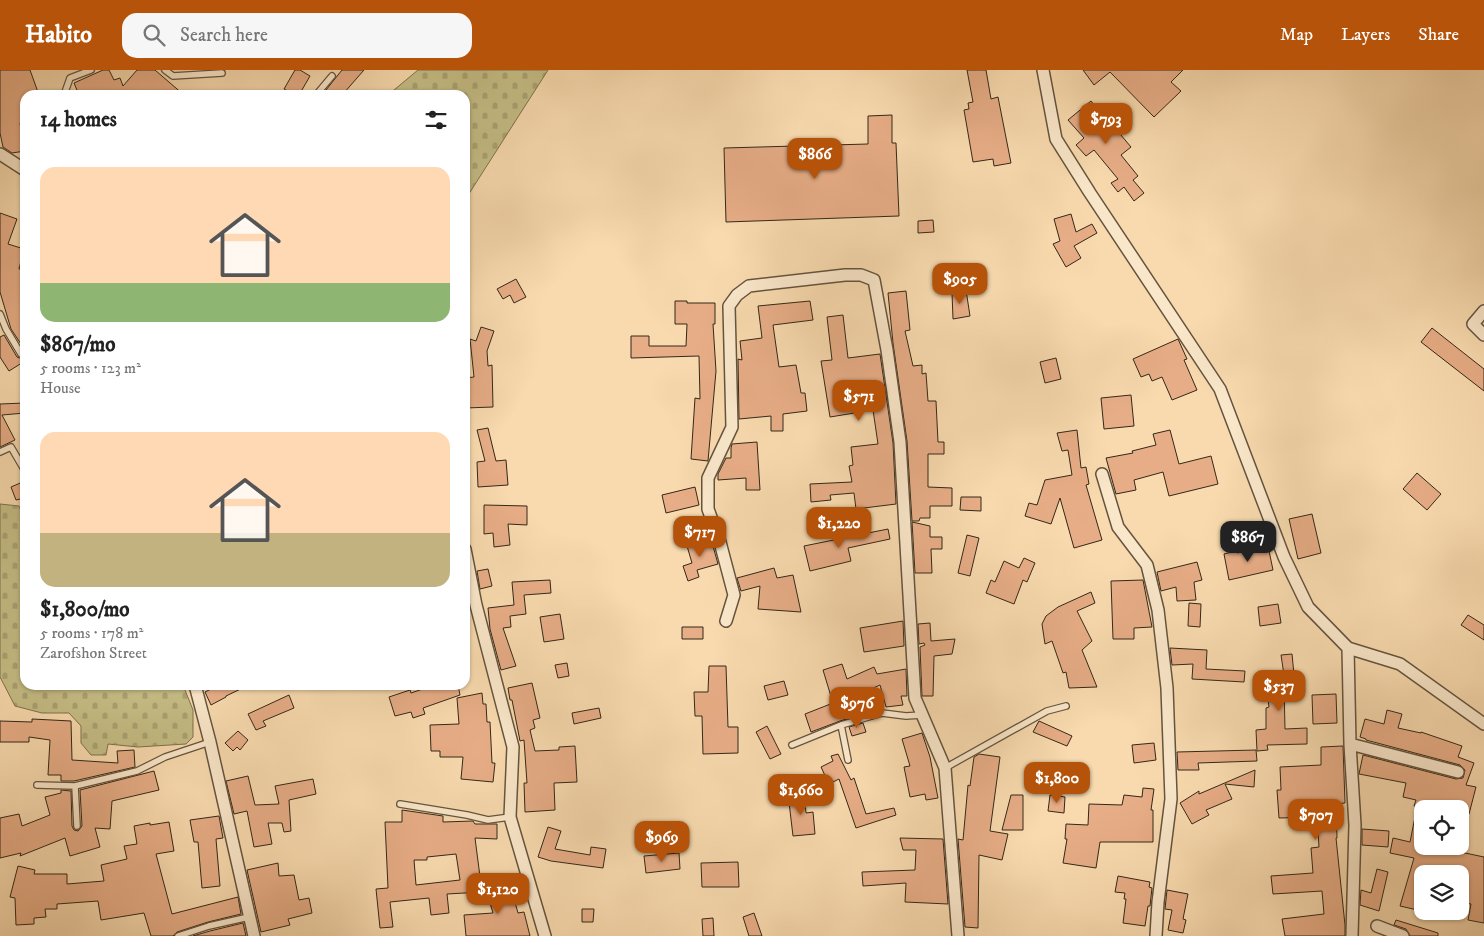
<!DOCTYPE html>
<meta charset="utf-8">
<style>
:root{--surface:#fff;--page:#f6f6f6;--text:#222;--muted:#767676;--accent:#b45309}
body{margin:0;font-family:"IM FELL DW Pica",serif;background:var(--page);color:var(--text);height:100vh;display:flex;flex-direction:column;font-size:19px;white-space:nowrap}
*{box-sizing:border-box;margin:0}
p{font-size:16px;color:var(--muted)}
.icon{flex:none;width:28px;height:28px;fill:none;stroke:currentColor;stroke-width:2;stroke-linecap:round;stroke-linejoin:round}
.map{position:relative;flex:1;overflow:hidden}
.drawer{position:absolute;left:20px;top:20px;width:450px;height:600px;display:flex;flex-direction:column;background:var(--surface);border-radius:15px;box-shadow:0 1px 4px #0004}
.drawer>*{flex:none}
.buttons{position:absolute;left:1414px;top:730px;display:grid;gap:10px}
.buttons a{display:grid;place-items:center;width:55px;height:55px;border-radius:10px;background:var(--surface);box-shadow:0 1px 4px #0004;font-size:25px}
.price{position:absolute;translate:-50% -42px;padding:0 11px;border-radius:10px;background:var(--accent);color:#fff;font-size:16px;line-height:32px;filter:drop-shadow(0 1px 2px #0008)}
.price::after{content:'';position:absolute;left:50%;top:30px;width:15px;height:11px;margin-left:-8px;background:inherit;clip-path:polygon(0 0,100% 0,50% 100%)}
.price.on{background:#222;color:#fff}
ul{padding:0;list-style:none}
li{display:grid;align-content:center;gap:10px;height:265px;padding:0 20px}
li span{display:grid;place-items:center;height:155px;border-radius:15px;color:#555}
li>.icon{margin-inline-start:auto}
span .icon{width:90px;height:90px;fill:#fffc;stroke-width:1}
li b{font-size:21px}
h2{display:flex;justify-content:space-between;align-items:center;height:60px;padding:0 20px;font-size:21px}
header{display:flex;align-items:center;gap:30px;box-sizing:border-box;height:70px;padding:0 25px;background:var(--accent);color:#fff}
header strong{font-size:24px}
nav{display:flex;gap:28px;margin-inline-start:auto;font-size:18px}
.search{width:350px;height:45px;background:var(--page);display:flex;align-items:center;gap:12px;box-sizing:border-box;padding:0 18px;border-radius:15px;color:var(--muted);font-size:19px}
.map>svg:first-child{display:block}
.cemetery{fill:url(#cemetery-stones);stroke:#7c724f}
.building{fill:#e7ad86;stroke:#332819;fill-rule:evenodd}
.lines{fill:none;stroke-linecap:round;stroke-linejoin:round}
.service-casing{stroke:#64543e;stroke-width:8}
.minor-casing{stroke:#64543e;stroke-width:14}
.service{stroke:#fae7ca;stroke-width:5.5}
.minor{stroke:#fae7ca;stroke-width:11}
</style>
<header>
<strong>Habito</strong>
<div class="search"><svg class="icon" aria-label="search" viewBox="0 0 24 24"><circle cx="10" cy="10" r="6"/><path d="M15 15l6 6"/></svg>Search here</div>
<nav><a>Map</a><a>Layers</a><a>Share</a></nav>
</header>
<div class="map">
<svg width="1484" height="866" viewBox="0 0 1484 866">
<defs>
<pattern id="cemetery-stones" width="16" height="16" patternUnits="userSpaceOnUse" patternTransform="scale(1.25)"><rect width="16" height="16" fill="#c5bd85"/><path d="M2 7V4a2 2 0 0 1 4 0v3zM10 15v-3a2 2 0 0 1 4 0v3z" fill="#aaa272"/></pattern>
</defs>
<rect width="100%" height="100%" fill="#f8daae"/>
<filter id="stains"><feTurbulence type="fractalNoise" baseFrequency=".004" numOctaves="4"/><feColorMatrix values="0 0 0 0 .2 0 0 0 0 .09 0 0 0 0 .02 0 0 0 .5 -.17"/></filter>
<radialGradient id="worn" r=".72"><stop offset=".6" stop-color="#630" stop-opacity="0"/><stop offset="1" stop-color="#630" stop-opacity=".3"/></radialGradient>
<path class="cemetery" d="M418,0H548L465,130V25H388Z
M0,434L19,436L25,450V615H183L193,640V667L186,674L138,677L108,674L106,685H91L81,673V656L69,643H42L15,636L0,607Z"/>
<path class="building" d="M0,0H30L39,25H25V51L20,53L25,81L12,83L3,77L0,63Z
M103,0H109L114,10L120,8L123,16L137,0H155L184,25H79L74,13Z
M295,0H300L310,6L299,25H295L284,19Z
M342,0H364L343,24L339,21L336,25H322Z
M967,0H986L991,29L998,27L1011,93L994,96L993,89L973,92L964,40L969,39L968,33L973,32Z
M1083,0H1183L1171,12L1181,21L1154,47L1110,2L1094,15Z
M1091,31L1103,46L1112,39L1122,52L1115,58L1131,77L1121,85L1138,106L1133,110L1144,123L1134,131L1124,117L1118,122L1111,113L1118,109L1094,80L1086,86L1076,75L1084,68L1068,50Z
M892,45V73H896L899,146L726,152L724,78L868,74V46Z
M0,143L17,149L8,174L24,179L19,199H25V280L11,259L0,222Z
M1071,144L1076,162L1092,154L1097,163L1074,176L1081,188L1066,197L1053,174L1060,171L1054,149Z
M933,150L934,162L918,163V151Z
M516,209L526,227L514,233L510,225L503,229L497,219Z
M966,220L970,246L953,249L952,223Z
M906,221L910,260L905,261L913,296L922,295V304L926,303L928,331H936L938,372H944V384H928V417L952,418V436H930V448H920L919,451H912L907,371L893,273L888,223Z
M675,231H687V233H715V254H713L716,301L708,391L691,389L695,328L700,329L699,286L631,288V266H649V276H686L687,254H675Z
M810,231L813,250L773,255L779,297L796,295L801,323H805L807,341L783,344V361H771V346L739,349L738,289L742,290L740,271L762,268L758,236Z
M843,245L848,288L880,284L893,373L896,434L856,439L854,423L830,425L831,430L811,432L810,414L852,412L849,396L853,395L851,377L878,374L873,340L830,347L821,291L832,290L827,247Z
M481,257L494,261L487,281L488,296L492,295L493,337L465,338V308L474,307L470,269L476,271Z
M1432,258L1484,299V321L1421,272Z
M4,265L17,287L25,290V291L9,301L0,287V267Z
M1178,269L1187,289L1184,290L1197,320L1172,330L1162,307L1152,311L1149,304L1141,307L1133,289Z
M1056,288L1061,309L1045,313L1040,292Z
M1131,325L1134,356L1104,359L1101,328Z
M25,333V343L2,345L15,370L0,377V334Z
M488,358L496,391L506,390L508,415L478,417L477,392L485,391L477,360Z
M1077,360L1081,398L1086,397L1089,414L1086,415L1102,470L1074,478L1060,428L1051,454L1025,446L1029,433L1037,435L1045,410L1072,405L1068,380L1062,381L1057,363Z
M1170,360L1179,394L1211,386L1218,414L1169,426L1163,402L1134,410L1136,420L1116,424L1106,388L1133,383L1132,381L1156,375L1153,364Z
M757,372L760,420H746V408L718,410V404L726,388H731V378L732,374Z
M1417,403L1441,424L1427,440L1403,419Z
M25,411V428L16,430L11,417Z
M695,417L699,435L666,443L662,425Z
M961,427H981V441L960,440Z
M484,435L527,436V455L508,454L510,475L494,477L493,463L484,464Z
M1312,444L1321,483L1298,489L1289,449Z
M912,452L930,456V467H942V479H931L932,503H915Z
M888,459L890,469L848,478L851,491L810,501L804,476Z
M967,465L979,468L970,506L958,503Z
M711,469L718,494L697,500L699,507L688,511L683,496L692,493L687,476Z
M1268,476L1273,500L1229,510L1224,484L1236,481L1237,483Z
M1024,488L1035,493L1027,512L1023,510L1014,534L986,523L991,510L995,512L1004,491L1019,498Z
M1197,492L1202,510L1194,512L1196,530L1177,531L1176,517L1161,521L1157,502Z
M774,498L777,508L793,505L801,542L758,539L760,516L741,521L737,508Z
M488,499L492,516L480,519L477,501Z
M550,510L551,523L524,525L526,544L510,546L511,557L503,558L516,596L501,600L490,559L488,538L514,535L512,512Z
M1143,510L1152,557L1134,558V569H1113L1111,511Z
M1091,522L1095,533L1077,541L1092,571L1082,580L1097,617L1069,618L1066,602L1063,603L1052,571L1045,574L1042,554L1046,546L1058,537Z
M1189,533L1201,534L1200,557L1188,556Z
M1278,534L1281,553L1260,556L1258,537Z
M560,544L564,569L544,572L540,547Z
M1468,545L1484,555V570L1461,555Z
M903,551L904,576L864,582L860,558Z
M930,553L931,571L955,569L952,584L934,586L933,626H922L920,577L925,575L924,573L919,574L918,554Z
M682,557H703V569H682Z
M1170,578L1207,580L1206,599L1245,601L1244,612L1192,609L1193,594L1172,595Z
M1292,584L1295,615L1284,616L1285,659L1307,658V674L1267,675L1268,680L1257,681L1256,660L1266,659V638L1269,637L1265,607L1284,605L1281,585Z
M567,593L569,606L558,608L555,595Z
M842,594L847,609L874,597L877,604L906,599L907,626H901L903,635L886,637L880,615L853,627L860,645L840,651L811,662L805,644L833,633L823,600Z
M709,596H726L728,657H738V683L703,684L702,646H695L694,622H708Z
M784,611L788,625L768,630L764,616Z
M532,613L540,648L533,650L535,658L530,660L535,681L559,680V677L575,676L577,712L554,713L555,740L525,742L524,713H527L524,670L520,671L512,630H510L508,618Z
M219,615H249L226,626V627L211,635L205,622Z
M434,615H458L460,625L423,638L425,644L413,648L411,642L395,646L389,627L410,620L411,623Z
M482,623L483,634H486L487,652H490L492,693H495L493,712L461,709L463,687H440V681H431L430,655L459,654L457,628Z
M1336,624L1337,653L1313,654L1312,625Z
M289,625L294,638L263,651L266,656L256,660L248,644Z
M599,638L601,648L574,654L572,643Z
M1387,640L1402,644L1398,658L1421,663V662L1462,676L1458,687L1474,693L1466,715L1476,717L1469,744L1460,742V739H1446L1430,735L1429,739H1422V776H1432L1484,787V853L1468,850L1471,834L1460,832V802L1434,797L1432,804H1422V841L1400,836L1414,788L1390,783L1393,768L1410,772L1417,737L1414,736L1416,730L1403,727L1406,713L1359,704L1363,685L1456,709L1463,708L1465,700L1460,695L1366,670V669L1360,667L1365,649L1384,654Z
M32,649L71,651L72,690L118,693L117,681L134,680L135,697L74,711H61V705H48L50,670L29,667V672H0V651L32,652Z
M1039,651L1072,666L1067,676L1033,662Z
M863,653L866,662L852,666L849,657Z
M767,656L781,684L770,689L756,662Z
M238,661L248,670L240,680L237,677L233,681L225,673Z
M922,663L930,687L938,728L926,730L925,724L910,727L904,697L910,696L902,669Z
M1154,673L1156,690L1134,693L1132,675Z
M1343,676L1345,733L1336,734L1337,768H1336L1345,855V866H1285L1282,849L1324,844L1322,821L1273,824L1271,806L1313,803L1311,778L1319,777L1317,747L1279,748L1277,720H1281L1280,697L1321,695V677Z
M1256,680L1257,691L1198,693L1199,700H1178L1177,682Z
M838,684L851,710L854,708L866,744L894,738L896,745L856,758L839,709L829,714L821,697L833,691L831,686Z
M979,684L1000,687L990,761L1008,764L1002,790L979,785L978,858L965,857L958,769L963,770L968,715L970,716L974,687Z
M1255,700L1254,717L1225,714L1232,729L1206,740L1209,745L1192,754L1180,733L1199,721V724Z
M154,701L159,720L112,731L110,759L95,758L100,777L70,786L65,768L20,786L21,783L0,788V748L19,744L22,756L50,745L45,727L61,723V720L71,721L72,756L74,760L78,761L82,756L80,720Z
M248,706L255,735L279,734L275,716L313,709L316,724L289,730L291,761L284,762L282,753H268L272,774L254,777L247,741L234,744L226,711Z
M1143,718L1154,719L1151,740H1153V772H1100L1096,798L1063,793L1067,769H1065L1066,754L1088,755L1089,734L1122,735L1124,725L1142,727Z
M804,722L806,743L813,742L815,764L793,766L788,724Z
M1011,725H1023V760H1002Z
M1050,725L1065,727L1064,743L1048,741Z
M402,740L443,746V752L473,751L475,754H497V769L475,768L482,822L447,824L449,843L431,845L429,828L390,832L393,857L380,858L376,819L388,818L385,752H402ZM456,784L460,810L416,815L414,790H427V787Z
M219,746L223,768L216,769L220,816L202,818L198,772H194L190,750Z
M169,752L174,781L156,784L172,844L238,827L241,844L208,852L177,862L173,866H151L144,843L101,850L98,831L57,834V839H45L46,847L34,848V854L16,855L15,828L10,827L18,796L35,800L34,804H67V814L104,811L101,795L127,789L124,776L137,774L134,756L150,753V755Z
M548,757L561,761L555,779L590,785L591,777L606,779L603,798L551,791L538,787Z
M1362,759L1389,761L1388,777L1362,775Z
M900,768L943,769L948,834L905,832L906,813L863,816L862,802L915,800L916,780H903Z
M679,783L680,799L646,803L644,786Z
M738,792L739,817H702L701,793Z
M278,793L279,806L294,805L299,830L309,828L312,843L288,849L290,855L261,862L247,800Z
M1377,799L1388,802L1379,841L1360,835L1361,820L1371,823Z
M1118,806L1150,812L1149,817L1152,818L1150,836H1148L1145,856L1123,853L1126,829H1124L1125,823L1115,822Z
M495,811L496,815L509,811L518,843L524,842L530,866H466L464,845L493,843L484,813Z
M1167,820L1188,824L1183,849L1186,850L1183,863L1168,860L1172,840L1165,839Z
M582,839H594L593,852H582Z
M754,843L762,866H749L743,847Z
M713,848L714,866H703L702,849Z
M1396,850L1438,863V866H1410L1406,859L1394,855Z
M243,853L246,866H193L210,861Z"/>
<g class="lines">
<g class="service-casing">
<path id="service" d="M165,0L173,6L222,3
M64,25L70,8L91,0
M316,25L332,6
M0,244L6,259L21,284L25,285
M0,382L11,377L25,401
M841,655L848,690
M792,675L841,655L882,643L906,646L922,645
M945,698L1047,641L1066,636
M37,715L75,716
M400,734L467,745L488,750L510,747
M77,756L75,716L137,701L165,687L210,672
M178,866L209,856L249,847"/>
</g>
<g class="minor-casing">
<path id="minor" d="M1043,0L1056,69L1090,123L1220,319L1284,487L1308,537L1348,578L1400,594L1484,654
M0,84L25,100
M1484,241L1473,254L1484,265
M1102,404L1118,457L1147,495L1158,540L1167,618L1171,729L1158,832L1156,866
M465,479L476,535L513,677L510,747L545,866
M726,551L734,525L720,472L708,439V408L732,357L729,236L737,225L749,216L845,205H861L874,210L887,280L900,372L915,628L945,698L958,866
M1348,578L1350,674L1355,755L1352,866
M195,615L210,672L254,866
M1350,674L1458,702
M1377,856L1403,866"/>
</g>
<use href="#service" class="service"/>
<use href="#minor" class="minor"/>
</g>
<rect width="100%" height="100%" filter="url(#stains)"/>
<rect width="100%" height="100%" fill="url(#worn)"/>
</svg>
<div class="buttons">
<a><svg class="icon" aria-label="locate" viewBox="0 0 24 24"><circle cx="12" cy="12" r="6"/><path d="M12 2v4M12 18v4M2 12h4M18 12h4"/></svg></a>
<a><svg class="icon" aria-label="layers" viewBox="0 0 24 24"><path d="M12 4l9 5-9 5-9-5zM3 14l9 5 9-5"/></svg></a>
</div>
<b class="price" style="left:1106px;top:75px">$793</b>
<b class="price" style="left:815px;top:110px">$866</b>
<b class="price" style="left:960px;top:235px">$905</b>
<b class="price" style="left:859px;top:352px">$571</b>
<b class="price" style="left:839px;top:479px">$1,220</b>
<b class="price" style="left:700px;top:488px">$717</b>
<b class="price on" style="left:1248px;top:493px">$867</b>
<b class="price" style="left:1279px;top:642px">$537</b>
<b class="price" style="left:857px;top:659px">$976</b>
<b class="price" style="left:1057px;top:734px">$1,800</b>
<b class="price" style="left:801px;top:746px">$1,660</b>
<b class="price" style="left:1316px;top:771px">$707</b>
<b class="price" style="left:662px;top:793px">$969</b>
<b class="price" style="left:498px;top:845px">$1,120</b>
<section class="drawer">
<h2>14 homes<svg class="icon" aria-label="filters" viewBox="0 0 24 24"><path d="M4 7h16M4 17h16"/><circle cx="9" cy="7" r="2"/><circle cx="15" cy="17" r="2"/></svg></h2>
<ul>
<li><span style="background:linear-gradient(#ffd9b3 75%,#8fb573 0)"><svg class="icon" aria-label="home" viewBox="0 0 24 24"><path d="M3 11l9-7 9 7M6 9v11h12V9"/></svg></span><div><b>$867/mo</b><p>5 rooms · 123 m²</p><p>House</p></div></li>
<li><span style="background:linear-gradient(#ffd9b3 65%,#c2b280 0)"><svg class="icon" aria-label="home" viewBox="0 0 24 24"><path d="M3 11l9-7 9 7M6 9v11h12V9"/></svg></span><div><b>$1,800/mo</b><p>5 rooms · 178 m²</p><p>Zarofshon Street</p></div></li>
</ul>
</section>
</div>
